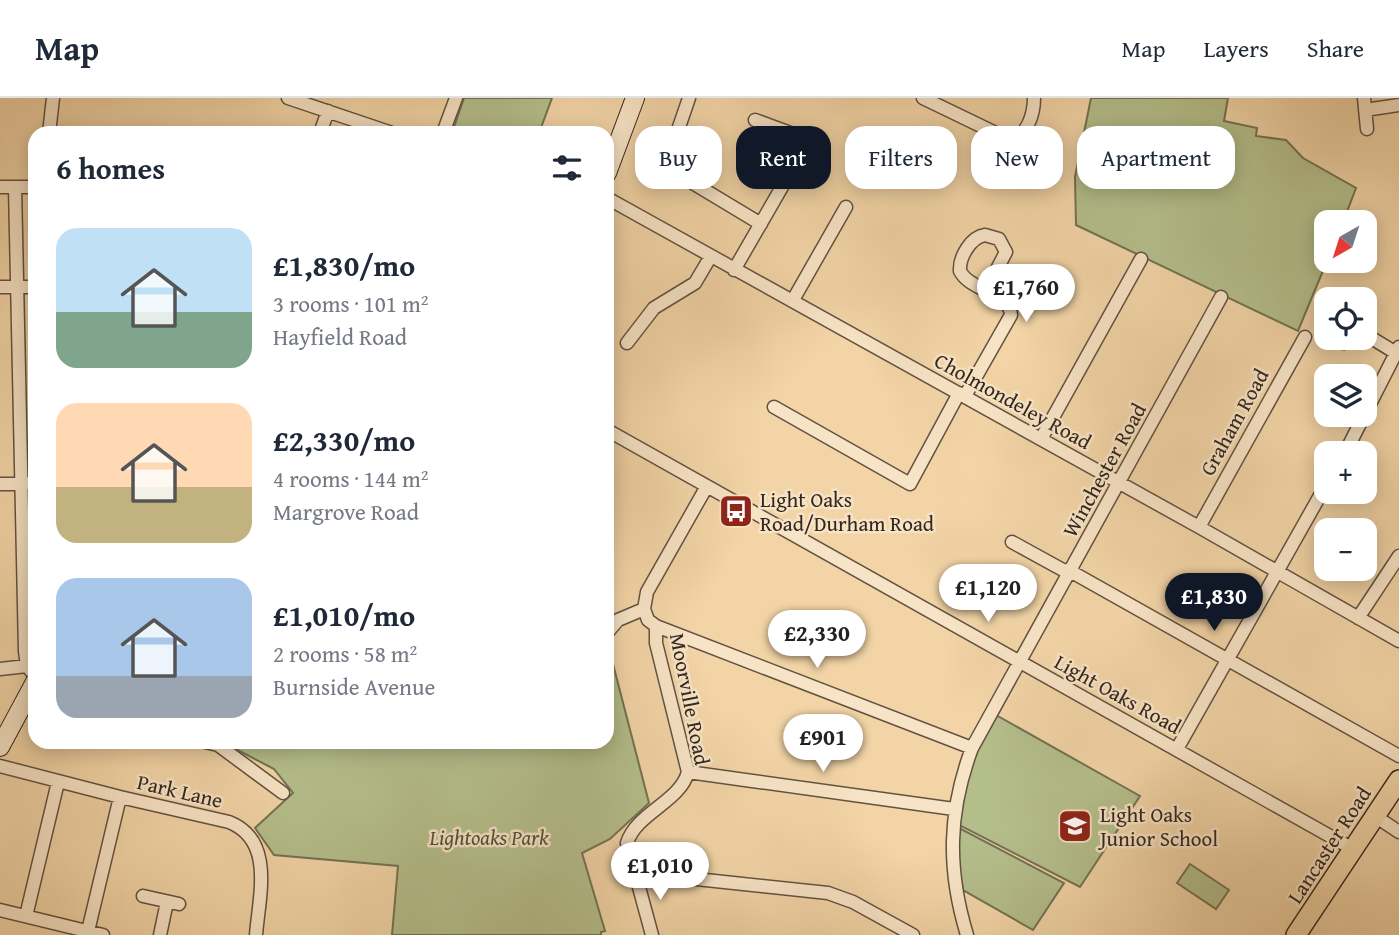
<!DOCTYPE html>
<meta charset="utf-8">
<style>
:root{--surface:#fff;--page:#f6f6f7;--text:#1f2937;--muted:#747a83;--line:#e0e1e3;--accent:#111827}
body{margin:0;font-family:"Gentium Book Plus",serif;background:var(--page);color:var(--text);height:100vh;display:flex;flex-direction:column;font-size:26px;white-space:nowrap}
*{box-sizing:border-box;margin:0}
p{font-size:23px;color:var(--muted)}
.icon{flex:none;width:38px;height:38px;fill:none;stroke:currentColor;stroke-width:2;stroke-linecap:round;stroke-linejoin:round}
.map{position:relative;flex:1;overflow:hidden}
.side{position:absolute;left:28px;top:28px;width:586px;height:623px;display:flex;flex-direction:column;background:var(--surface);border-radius:21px;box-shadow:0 4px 18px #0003}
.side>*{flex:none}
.top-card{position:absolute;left:635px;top:28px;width:658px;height:63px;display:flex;gap:14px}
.needle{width:46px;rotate:219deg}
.controls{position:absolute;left:1314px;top:112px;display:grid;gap:14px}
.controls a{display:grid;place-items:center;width:63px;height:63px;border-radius:14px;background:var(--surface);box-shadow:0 4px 18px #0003;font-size:35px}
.price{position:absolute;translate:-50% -60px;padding:0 16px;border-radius:24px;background:#fff;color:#222;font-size:23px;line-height:46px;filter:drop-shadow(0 2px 4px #0008)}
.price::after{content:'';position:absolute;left:50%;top:42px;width:21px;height:16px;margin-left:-10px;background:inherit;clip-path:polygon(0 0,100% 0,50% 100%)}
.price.active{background:var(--accent);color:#fff}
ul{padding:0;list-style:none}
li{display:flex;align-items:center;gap:21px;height:175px;padding:0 28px}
li span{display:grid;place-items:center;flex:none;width:196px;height:140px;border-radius:21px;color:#555}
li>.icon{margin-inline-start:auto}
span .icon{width:84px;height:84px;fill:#fffc;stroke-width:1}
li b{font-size:30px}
h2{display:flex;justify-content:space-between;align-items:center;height:84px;padding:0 28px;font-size:30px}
.pill{padding:0 24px;border-radius:21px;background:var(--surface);box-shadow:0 4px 18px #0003;font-size:24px;line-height:63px}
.pill.active{background:var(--accent);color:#fff}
header{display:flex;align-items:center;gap:42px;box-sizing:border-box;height:98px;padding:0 35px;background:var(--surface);border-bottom:2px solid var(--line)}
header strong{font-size:33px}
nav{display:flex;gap:38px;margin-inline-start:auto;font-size:24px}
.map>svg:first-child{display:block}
.green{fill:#b4be8b;stroke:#737254;stroke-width:2}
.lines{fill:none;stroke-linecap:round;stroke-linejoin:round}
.minor-casing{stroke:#625240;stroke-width:15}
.secondary-casing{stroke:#32261e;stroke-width:20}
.primary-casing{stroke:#32261e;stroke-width:22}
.minor{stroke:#f7e3c5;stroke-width:12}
.secondary{stroke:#f7e3c5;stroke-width:18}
.primary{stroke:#f2d4a6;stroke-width:19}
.labels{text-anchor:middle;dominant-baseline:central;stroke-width:5;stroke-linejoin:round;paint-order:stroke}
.street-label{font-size:21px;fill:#32261e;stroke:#f7e3c5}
.poi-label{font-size:21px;fill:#32261e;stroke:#f7e3c5;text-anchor:start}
.park-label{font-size:21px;font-style:italic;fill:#524c39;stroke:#f7e3c5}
</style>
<header>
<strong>Map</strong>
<nav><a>Map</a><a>Layers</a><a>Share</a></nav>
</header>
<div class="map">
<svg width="1399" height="837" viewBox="0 0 1399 837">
<rect width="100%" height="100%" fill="#f2d4a6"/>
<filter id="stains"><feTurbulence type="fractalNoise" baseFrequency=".00286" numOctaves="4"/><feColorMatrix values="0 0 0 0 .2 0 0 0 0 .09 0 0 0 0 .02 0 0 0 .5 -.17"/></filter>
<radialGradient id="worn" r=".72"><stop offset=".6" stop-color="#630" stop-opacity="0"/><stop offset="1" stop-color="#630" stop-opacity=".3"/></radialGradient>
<path class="green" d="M464,0H552L539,35H452Z
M1091,0H1228L1224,23L1257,30L1256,38L1286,42L1303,60L1356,90L1343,124H1326L1327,163L1298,233L1076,127L1075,79Z
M607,543L649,705L610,741L582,755L605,833L601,834V837H392L398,768L274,757L255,730L293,695L274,671L230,648L232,644H607Z
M996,617L1140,698L1080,789L959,727L971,663Z
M959,730L1064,785L1033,832L963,792L959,767Z
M1190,766L1229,792L1216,811L1177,785Z"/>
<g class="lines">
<g class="minor-casing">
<path id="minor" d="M288,0L392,35
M689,0L667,64L668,70L761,126
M923,0L1010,42C1027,39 1034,16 1034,0
M1364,0L1367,31
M1365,12L1399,7
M755,22L823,47
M49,35L53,0
M320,35L328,13
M443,35L456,0
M0,89H35
M15,89L25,553L27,568L35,578
M607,100L1199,429L1399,543
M734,172L809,42
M0,189H35
M793,202L846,109
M1365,236L1396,255
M627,245L654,210L695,185L711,158
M1344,245L1347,240
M965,298L1011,217C1010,195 970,193 960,173C959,159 971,139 985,137L999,141L1006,154L985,194
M774,309L910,386L959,295
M607,332L1353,751
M1041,341L1141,161
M1345,355L1399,249
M0,386L35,385
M1199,429L1305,239
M1012,444L1063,472L1070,473L1399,658
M644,511L648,522L656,528L972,650
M1358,520L1399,458
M607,535L618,522L644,511L647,494L707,388
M0,571L27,568
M205,644L218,647L283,695
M1177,651L1326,387
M0,668L120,699L229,724C275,742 259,798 256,837
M688,674L954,711
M1375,718L1399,734
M635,781L656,777L668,778L828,795L853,804L913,837
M143,798L179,806
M0,812L103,837
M26,818L58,684
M88,833L120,699
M160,837L167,804
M652,837L627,745C636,715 680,704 688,674L656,545V528
M967,837C947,771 948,714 972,650L1221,199"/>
</g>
<g class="secondary-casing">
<path id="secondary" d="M607,75L635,0
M0,649L35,584"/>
</g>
<g class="primary-casing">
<path id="primary" d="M1296,837L1399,682"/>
</g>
<use href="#minor" class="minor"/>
<use href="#secondary" class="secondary"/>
<use href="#primary" class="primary"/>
</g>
<defs>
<g id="bus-square" transform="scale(1.75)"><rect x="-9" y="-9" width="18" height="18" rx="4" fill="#8f2418" stroke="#f7e3c5"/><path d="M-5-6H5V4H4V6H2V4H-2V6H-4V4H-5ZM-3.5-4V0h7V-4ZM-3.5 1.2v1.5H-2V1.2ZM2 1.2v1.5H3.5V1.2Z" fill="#fff"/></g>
<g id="school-square" transform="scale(1.75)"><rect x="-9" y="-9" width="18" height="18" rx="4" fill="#8f2418" stroke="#f7e3c5"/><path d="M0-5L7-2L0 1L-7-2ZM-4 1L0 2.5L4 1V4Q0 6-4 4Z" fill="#fff"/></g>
</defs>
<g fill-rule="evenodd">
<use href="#bus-square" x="736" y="413"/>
<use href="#school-square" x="1075" y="728"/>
</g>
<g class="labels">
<g class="street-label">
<text transform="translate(1013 303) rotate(29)">Cholmondeley Road</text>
<text transform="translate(1234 324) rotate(-61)">Graham Road</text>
<text transform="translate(1104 372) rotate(-61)">Winchester Road</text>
<text transform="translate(1118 596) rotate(29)">Light Oaks Road</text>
<text transform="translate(690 601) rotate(79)">Moorville Road</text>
<text transform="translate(180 693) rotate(13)">Park Lane</text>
<text transform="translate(1329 747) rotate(-57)">Lancaster Road</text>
</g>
<g class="poi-label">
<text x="760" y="401">Light Oaks<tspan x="760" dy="24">Road/Durham Road</tspan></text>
<text x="1100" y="716">Light Oaks<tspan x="1100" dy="24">Junior School</tspan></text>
</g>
<g class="park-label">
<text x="489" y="739">Lightoaks Park</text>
</g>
</g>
<rect width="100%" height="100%" filter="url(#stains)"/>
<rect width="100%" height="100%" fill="url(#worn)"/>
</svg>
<div class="controls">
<a><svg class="needle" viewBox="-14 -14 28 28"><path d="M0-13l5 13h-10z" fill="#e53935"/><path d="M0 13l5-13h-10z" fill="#747a83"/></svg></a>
<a><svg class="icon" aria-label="locate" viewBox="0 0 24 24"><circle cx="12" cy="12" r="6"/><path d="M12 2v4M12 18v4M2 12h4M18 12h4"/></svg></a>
<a><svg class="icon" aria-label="layers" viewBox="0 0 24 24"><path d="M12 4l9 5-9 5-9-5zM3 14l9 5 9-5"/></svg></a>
<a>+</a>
<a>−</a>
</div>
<b class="price" style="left:1026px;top:226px">£1,760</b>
<b class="price" style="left:988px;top:526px">£1,120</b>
<b class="price active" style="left:1214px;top:535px">£1,830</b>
<b class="price" style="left:817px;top:572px">£2,330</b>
<b class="price" style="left:823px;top:676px">£901</b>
<b class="price" style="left:660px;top:804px">£1,010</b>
<div class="top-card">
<a class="pill">Buy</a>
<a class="pill active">Rent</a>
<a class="pill">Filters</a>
<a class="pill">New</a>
<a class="pill">Apartment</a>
</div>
<section class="side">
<h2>6 homes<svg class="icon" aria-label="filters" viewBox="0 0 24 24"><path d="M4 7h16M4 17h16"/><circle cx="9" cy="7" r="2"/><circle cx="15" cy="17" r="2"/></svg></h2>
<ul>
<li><span style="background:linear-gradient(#bfe0f5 60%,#7fa58c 0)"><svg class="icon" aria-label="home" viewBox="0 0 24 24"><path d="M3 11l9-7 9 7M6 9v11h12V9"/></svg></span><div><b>£1,830/mo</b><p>3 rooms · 101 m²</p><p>Hayfield Road</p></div></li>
<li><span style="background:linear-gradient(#ffd9b3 60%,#c2b280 0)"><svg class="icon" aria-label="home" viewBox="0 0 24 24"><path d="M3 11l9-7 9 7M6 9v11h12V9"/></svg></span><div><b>£2,330/mo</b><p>4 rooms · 144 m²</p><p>Margrove Road</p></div></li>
<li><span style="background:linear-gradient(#a9c7e8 70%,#9aa5b1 0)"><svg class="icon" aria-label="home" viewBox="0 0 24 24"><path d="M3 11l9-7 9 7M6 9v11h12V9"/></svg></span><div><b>£1,010/mo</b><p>2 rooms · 58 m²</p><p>Burnside Avenue</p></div></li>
</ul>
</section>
</div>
